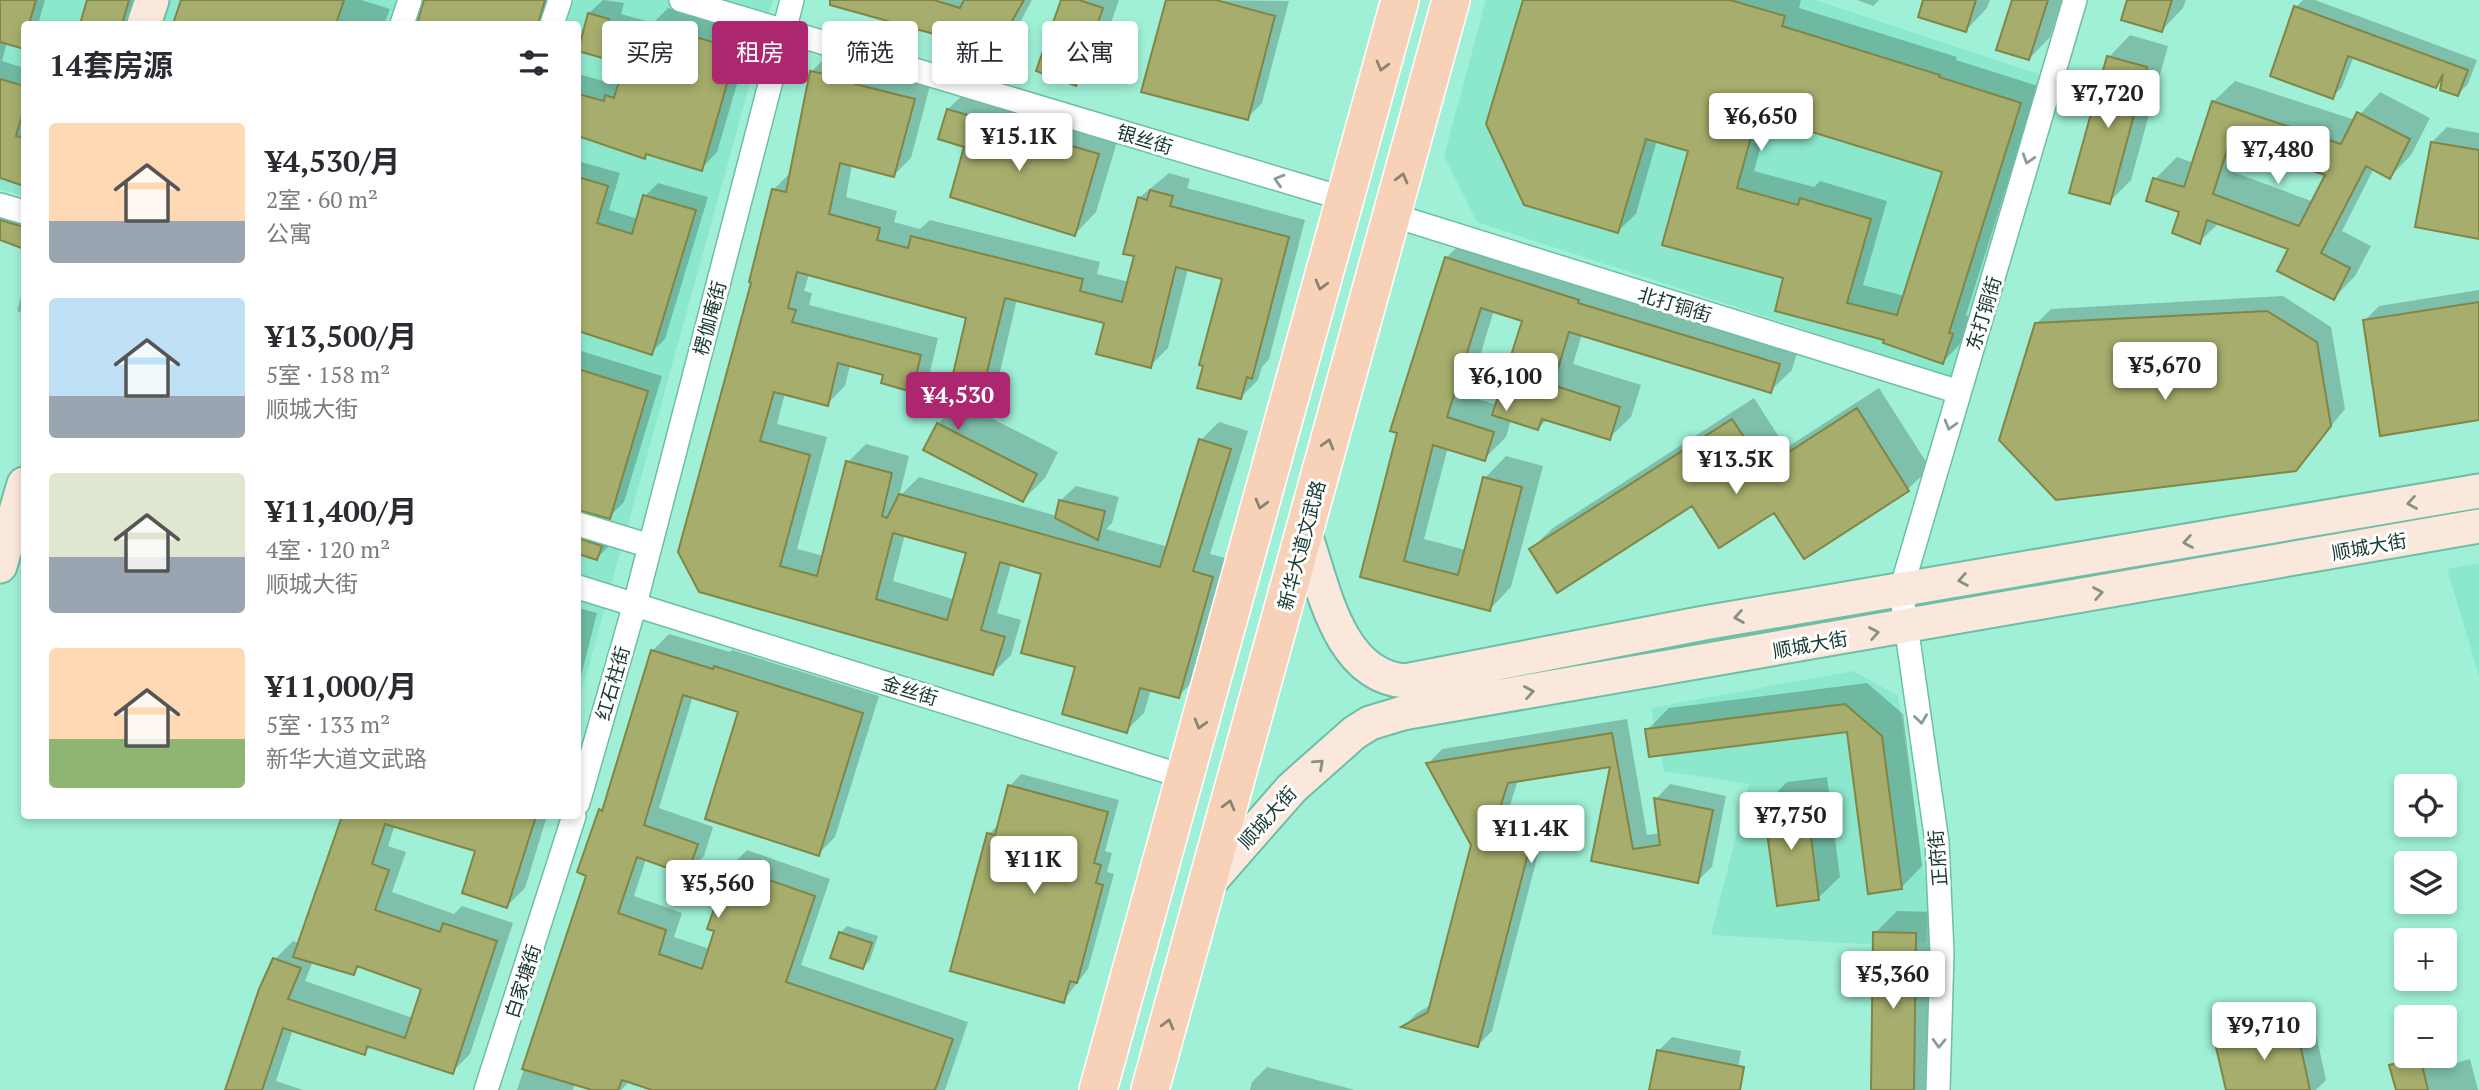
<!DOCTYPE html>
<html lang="zh">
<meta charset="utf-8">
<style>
:root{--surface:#fff;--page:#f7f7f7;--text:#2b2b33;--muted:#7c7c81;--accent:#ac276f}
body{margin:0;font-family:"PT Serif","Noto Sans SC",serif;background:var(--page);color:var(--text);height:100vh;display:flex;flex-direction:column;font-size:26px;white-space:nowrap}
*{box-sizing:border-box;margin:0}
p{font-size:23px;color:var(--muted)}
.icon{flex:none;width:38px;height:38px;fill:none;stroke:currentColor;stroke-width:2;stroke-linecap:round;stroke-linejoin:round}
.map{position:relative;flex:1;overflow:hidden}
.side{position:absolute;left:21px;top:21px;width:560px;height:798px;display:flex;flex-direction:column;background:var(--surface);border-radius:7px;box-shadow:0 4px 10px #0003}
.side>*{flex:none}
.banner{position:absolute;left:602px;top:21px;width:665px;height:63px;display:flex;gap:14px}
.fabs{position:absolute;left:2394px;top:774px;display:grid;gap:14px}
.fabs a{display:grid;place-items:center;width:63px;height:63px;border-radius:7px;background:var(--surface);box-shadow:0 4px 10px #0003;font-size:35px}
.price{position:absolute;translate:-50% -60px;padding:0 16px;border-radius:7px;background:#fff;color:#222;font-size:23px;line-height:46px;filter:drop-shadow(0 2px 4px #0008)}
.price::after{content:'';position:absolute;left:50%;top:42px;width:21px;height:16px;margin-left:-10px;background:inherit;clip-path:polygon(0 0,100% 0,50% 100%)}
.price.active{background:var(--accent);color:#fff}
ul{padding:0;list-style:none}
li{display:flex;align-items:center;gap:21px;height:175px;padding:0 28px}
li span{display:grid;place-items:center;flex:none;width:196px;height:140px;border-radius:7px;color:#555}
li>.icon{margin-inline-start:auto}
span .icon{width:84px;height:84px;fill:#fffc;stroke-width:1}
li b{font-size:30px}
h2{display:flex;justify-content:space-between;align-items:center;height:84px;padding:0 28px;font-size:30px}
.pill{padding:0 24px;border-radius:7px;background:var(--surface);box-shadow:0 4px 10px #0003;font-size:24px;line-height:63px}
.pill.active{background:var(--accent);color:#fff}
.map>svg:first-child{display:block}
.built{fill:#8be8cc}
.shadow{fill:#0003;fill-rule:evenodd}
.building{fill:#a7ad6c;stroke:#818646;stroke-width:2;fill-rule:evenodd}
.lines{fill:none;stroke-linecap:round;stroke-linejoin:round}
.street-casing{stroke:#6ebea7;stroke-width:26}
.secondary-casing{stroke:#6ebea7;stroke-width:37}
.primary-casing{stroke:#fff;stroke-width:40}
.street{stroke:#fff;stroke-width:23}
.secondary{stroke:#fbe8dc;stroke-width:33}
.primary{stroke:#f8d1b9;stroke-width:37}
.oneway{stroke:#878474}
.oneway2{stroke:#8a9c97}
.oneway3{stroke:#889086}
.labels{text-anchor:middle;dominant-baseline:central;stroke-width:6;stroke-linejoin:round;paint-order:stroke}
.street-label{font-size:19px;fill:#16382f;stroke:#fefefe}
</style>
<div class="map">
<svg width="2479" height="1090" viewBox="0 0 2479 1090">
<rect width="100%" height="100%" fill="#9ff0d7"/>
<path class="built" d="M0,0H773L578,705V24H24V196L0,189Z
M1486,0H1815L2044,76L1952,378L1477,222L1444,156Z
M2479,563V676L2447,569Z
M1853,671L1898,696L1928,898L1926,943L1864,944L1711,935L1749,784L1664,771L1651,708Z"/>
<path class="shadow" d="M0,0H45L38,24H24V43L22,46L7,42L2,61L24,68V184L0,176Z
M89,0H138L131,24H82Z
M183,0H361L390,9L384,24H175Z
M426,0H555L552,24H418Z
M603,0L624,3L621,14L653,23L668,8L752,33L717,152L701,169L648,153L644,157L614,144L578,134V74L618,85L626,63L589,13Z
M848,0H1032L1017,28L995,49Z
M1063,0H1119L1097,62L1075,84Z
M1167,0L1289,1L1262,103L1247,118Z
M1524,0H1801L1799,8L1957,57L1956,60L2038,86L1966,315L1970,317L1960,344L1943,362L1887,339L1786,277L1690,150L1657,140L1636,214L1618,231ZM1769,117L1944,171L1905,296L1863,285L1887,201L1820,181L1814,187L1754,171Z
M1857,0H1879L1873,6Z
M1925,0H1990L1987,8L1966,30Z
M2014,0H2062L2050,37L2029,59Z
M2129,0H2186L2183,8L2162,30Z
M2303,0H2315L2477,60L2468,84L2458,94L2444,77L2436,86L2354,56L2342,87L2332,97L2296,7Z
M2130,35L2168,46L2131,180L2109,202V57Z
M829,54L931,82L911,158L893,176L852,164L846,197L897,211L894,222L920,229L930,220L1100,262L1097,274L1129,282L1136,255L1139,198L1169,173L1190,179L1187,188L1305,220L1269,359L1262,367L1258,380L1241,397L1224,278L1188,269L1168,348L1150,366L1106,322L1017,299L996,389L978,407L965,405L1058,452L1045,478L1023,500L938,424L960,402L968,317L809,274L804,291L812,293L809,305L938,338L930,372L912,390L885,373L850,365L845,386L827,404L785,393L777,424L827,437L797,549L824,556L848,462L866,444L909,456L899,497L919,477L1057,516L1061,500L1076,486L1119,497L1112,523L1106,529L1168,547L1201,440L1219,422L1248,431L1210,554L1229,559L1196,679L1178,696L1151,689L1144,713L1126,731L1077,666L1043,573L1011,564L997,613L1021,620L1011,655L993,673L700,591L754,282L774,189L791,172L811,72ZM905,534L969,552L953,599L893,581Z
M2235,81L2355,120L2380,92L2430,118L2411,155L2390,177L2374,168L2342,231L2371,246L2355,276L2334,298L2290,248L2219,223L2200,241L2155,179L2177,157L2194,163L2213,102ZM2242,146L2328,174L2314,202L2233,172Z
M970,88L1120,132L1096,212L1075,234L967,146L948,109Z
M2447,127L2479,133V237L2432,142Z
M578,161L620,173L609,210L638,219L645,196L658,183L708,197L665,339L651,353L601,328L578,321Z
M0,209L24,218V247L0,239Z
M1468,236L1800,342L1792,370L1770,391L1582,334L1573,364L1641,385L1631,417L1609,438L1548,419L1538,428L1511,420L1506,437L1484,459L1448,447L1424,539L1466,550L1485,478L1506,456L1543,466L1511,587L1490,609L1362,576L1446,258ZM1494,310L1524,319L1497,405L1468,396Z
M24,286V314L17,311Z
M2479,290V418L2364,321L2379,306Z
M2283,296L2331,327L2345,409L2295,470L2036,324L2051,309Z
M578,350L662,376L624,502L609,517L580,510L583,519L612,543L597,558L578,552Z
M1879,388L1930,468L1908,489L1804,556L1774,510L1693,504L1531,549L1553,528L1754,398L1786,448Z
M578,608L597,613L578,688Z
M669,634L730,652L732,650L879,696L835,837L818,854L740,711L693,696L659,808L713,827L704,856L687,873L646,859L634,896L682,913L674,937L710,949L730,867L747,850L830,879L801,965L968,1022L945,1090H657L630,1081L621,1090H597L576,1082L573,1090H517L588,874L600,810L606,804L652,651Z
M1867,683L1903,714L1922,866L1901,888L1849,730H1647L1669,708Z
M1627,719L1647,835L1660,833L1656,799L1670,784L1726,796L1712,867L1697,881L1593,860L1613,765L1518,780L1505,821L1544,831L1492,1031L1478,1045L1404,1026L1417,1013L1431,1005L1473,845L1428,764L1442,749Z
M1021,774L1119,800L1105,851L1112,853L1107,872L1114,874L1088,969L1063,1001L989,834L999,824L1010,786Z
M1827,777L1840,877L1818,898L1765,804L1787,782Z
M347,816H547L525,888L507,906L477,850L395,825L388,846L406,852L392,892L454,914L462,906L513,923L470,1054L452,1072L372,1046L364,1053L293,1029L276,1081L303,1090H227L275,959L293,941L299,943ZM313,961L353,973L361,965L423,988L413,1018L305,981Z
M1897,911L1937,912L1933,1090H1873L1875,933Z
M847,926L878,936L870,960L863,967L840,933Z
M2311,1011L2326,1080L2316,1090H2228L2217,1043L2232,1028Z
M1672,1037L1741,1051L1734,1090H1651L1658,1051Z
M2406,1051V1055H2438L2441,1067L2470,1059L2478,1090H2398L2391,1066Z
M1267,1067L1355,1090H1250L1252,1082Z"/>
<path class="building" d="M0,0H36L29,24H24V49L0,42Z
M87,0H129L122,24H80Z
M181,0H344L336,24H173Z
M424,0H545L538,24H417Z
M830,0H934L960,8L964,0H1024L995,51L830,5Z
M1061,0H1079L1103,8L1076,86L1036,71Z
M1166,0H1216L1275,16L1248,120L1141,92Z
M1523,0H1730L1785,16L1782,26L1940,75L1939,77L2021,103L1949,333L1953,334L1943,364L1883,343L1884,340L1775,311L1783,278L1662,245L1688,151L1646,139L1618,233L1524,205L1486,124ZM1757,115L1942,172L1897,315L1847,303L1871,219L1800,198L1798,205L1737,188Z
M1923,0H1976L1966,32L1918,17Z
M2012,0H2048L2029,60L1996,50Z
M2127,0H2172L2162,32L2121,20Z
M2294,6L2468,70L2458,96L2440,90L2443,74L2436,88L2348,56L2333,99L2270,76Z
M588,13L609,19L606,30L645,41L650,24L737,49L702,171L646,154L645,159L578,136V94L604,101L605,95L614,98L624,64L578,51Z
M2107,56L2147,67L2110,204L2069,193Z
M810,71L856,80L855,84L915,99L894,177L840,163L829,214L880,228L877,240L908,248L911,236L1083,279L1080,291L1122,302L1134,256L1123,254L1138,197L1147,200L1150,190L1173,196L1170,206L1289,237L1252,379L1247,377L1241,399L1197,388L1203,366L1199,365L1222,279L1176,267L1151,368L1096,354L1104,323L1005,298L978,409L947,400L966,318L797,272L788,308L796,310L792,322L921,355L912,392L881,383L883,375L838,363L828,406L774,392L760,441L810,455L780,566L817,576L846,461L892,473L882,516L887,518L899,494L1160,567L1199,439L1231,449L1193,571L1213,577L1179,698L1140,688L1127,733L1062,714L1075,667L1021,653L1041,574L1000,562L981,630L1005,637L993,675L699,592L678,552L751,283L749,282L772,189L786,192ZM893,533L966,553L947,620L876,599Z
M0,79L24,86V108L16,136L24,138V186L0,178Z
M2212,101L2341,144L2357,112L2410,139L2390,179L2366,166L2321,253L2350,268L2334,300L2277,271L2288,249L2207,220L2200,244L2172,233L2179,212L2146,201L2153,178L2184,187ZM2229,144L2325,175L2299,226L2213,194Z
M947,109L1099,154L1075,236L950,197L964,147L938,139Z
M2431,142L2479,150V239L2415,227Z
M578,177L608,186L597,223L632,234L643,195L696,210L652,355L578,331Z
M0,220L24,227V249L0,240Z
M1445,257L1579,300L1578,303L1780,364L1771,393L1569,332L1553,385L1620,407L1610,440L1542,419L1538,430L1492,415L1522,321L1481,308L1447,417L1494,432L1485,461L1433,445L1404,561L1458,575L1483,477L1522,487L1490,611L1360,577L1397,433L1390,431Z
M2479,302V420L2380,436L2363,320Z
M2267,311L2317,342L2331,426L2296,471L2056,500L1999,440L2035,323Z
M578,369L648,391L610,519L578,510Z
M1857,408L1909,491L1804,559L1774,513L1719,548L1692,506L1557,593L1529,549L1732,419L1764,468Z
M937,423L1037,474L1023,502L923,450Z
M1059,500L1105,511L1098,540L1055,518Z
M578,538L602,546L597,560L578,554Z
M651,650L713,669L714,666L863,713L819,856L705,819L738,712L683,695L644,825L698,844L687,875L637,857L618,913L666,930L659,954L702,969L714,931L707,929L729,866L815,896L786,982L953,1039L935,1090H652L622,1080L618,1090H592L522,1069L586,876L577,872L599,809L602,811Z
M1845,704L1882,736L1902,889L1868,894L1847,732L1649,757L1645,729Z
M1612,733L1633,849L1660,845L1654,798L1713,810L1698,883L1591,861L1610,767L1508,783L1491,836L1530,846L1478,1047L1401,1027L1428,1012L1471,845L1426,763Z
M1008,785L1108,812L1094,863L1101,865L1096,883L1103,885L1077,983L1070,981L1064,1003L950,971L987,833L995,835Z
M1806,798L1819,900L1777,906L1763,803Z
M342,816H536L507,908L462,893L475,851L385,824L372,864L389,870L375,910L440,932L443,923L497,941L453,1074L367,1046L365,1055L283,1028L262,1090H225L259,989L273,958L301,968L288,999L405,1038L421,989L357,966L354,975L293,957Z
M839,932L872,943L863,969L830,958Z
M1873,932L1916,933L1914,1090H1871Z
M2296,1025L2310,1090H2226L2215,1043Z
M1657,1050L1744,1067L1740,1090H1649Z
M2420,1057L2428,1090H2396L2389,1065Z"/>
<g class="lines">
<g class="street-casing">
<path id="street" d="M681,0L1345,199
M402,24L410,0
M552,24L560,0
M0,205L24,212
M1392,215L1959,392
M578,524L650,546
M578,587L1185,777
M578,803L635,604L792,0
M486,1090L574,816
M1938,1090L1942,953L1937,842L1901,590L2075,0"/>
</g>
<g class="secondary-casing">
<path id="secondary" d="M144,24L152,0
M1304,531C1323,584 1337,676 1405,681L1704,623L2479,491
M0,566L24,484
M1206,886L1292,788L1354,733L1370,723L1403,713L2479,526"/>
</g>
<g class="primary-casing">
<path id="primary" d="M1098,1090L1400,0
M1150,1090L1451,0"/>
</g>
<use href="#street" class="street"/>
<use href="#secondary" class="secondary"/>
<use href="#primary" class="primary"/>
</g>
<defs><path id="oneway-chevron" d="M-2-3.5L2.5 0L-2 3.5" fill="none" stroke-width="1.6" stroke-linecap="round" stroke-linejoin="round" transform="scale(1.75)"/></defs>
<g class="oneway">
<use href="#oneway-chevron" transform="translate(1382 66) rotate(105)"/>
<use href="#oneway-chevron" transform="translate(1402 178) rotate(-75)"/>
<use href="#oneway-chevron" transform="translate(1321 285) rotate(105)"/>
<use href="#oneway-chevron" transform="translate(1328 444) rotate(-74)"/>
<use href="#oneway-chevron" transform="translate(1261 504) rotate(105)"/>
<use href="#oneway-chevron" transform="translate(1200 724) rotate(106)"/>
<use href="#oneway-chevron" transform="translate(1229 805) rotate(-75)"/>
<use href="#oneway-chevron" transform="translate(1168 1024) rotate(-75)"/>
</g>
<g class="oneway2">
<use href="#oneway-chevron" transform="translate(2028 159) rotate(107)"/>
<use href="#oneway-chevron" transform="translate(1279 180) rotate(-163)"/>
<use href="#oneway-chevron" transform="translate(1950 425) rotate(106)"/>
<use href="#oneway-chevron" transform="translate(1921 719) rotate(82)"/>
<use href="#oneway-chevron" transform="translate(1939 1043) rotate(92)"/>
</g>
<g class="oneway3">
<use href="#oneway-chevron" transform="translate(2412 503) rotate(170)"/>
<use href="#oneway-chevron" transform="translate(2188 542) rotate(170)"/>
<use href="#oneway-chevron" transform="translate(1963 580) rotate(170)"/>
<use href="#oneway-chevron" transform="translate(2098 593) rotate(-10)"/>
<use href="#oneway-chevron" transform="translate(1739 617) rotate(171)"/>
<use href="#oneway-chevron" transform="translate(1874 633) rotate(-10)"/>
<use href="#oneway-chevron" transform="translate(1529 692) rotate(-10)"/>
<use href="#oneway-chevron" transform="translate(1319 764) rotate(-42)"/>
</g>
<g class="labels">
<g class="street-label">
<text transform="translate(1145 139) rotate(17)">银丝街</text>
<text transform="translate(1675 304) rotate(17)">北打铜街</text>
<text transform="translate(1983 313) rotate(-73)">东打铜街</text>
<text transform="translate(709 318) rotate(-75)">楞伽庵街</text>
<text transform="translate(1301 545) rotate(-75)">新华大道文武路</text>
<text transform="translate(2369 546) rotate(-10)">顺城大街</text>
<text transform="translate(1810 644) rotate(-10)">顺城大街</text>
<text transform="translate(612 683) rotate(-74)">红石柱街</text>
<text transform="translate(910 690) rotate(17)">金丝街</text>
<text transform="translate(1267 817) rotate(-48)">顺城大街</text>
<text transform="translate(1937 858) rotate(-95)">正府街</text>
<text transform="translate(522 981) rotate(-72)">白家塘街</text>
</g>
</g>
</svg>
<div class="fabs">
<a><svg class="icon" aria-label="locate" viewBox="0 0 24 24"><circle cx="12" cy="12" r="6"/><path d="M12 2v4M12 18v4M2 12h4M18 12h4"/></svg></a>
<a><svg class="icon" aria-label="layers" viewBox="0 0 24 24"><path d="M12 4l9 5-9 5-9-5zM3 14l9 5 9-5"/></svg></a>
<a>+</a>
<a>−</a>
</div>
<b class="price" style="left:2108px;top:130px">¥7,720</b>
<b class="price" style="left:1761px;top:153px">¥6,650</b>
<b class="price" style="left:1019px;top:173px">¥15.1K</b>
<b class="price" style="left:2278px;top:186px">¥7,480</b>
<b class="price" style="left:2165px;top:402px">¥5,670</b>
<b class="price" style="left:1506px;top:413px">¥6,100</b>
<b class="price active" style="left:958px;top:432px">¥4,530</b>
<b class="price" style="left:1736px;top:496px">¥13.5K</b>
<b class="price" style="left:1791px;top:852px">¥7,750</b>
<b class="price" style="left:1531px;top:865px">¥11.4K</b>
<b class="price" style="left:1034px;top:896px">¥11K</b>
<b class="price" style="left:718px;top:920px">¥5,560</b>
<b class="price" style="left:1893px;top:1011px">¥5,360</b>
<b class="price" style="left:2264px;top:1062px">¥9,710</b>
<div class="banner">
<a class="pill">买房</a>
<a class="pill active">租房</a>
<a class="pill">筛选</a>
<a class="pill">新上</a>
<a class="pill">公寓</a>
</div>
<section class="side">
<h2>14套房源<svg class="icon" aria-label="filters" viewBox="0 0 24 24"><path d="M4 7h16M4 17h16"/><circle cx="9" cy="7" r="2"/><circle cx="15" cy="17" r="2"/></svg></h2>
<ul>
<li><span style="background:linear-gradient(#ffd9b3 70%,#9aa5b1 0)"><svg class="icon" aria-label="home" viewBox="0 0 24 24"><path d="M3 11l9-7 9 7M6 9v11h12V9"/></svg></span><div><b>¥4,530/月</b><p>2室 · 60 m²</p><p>公寓</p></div></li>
<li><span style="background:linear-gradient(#bfe0f5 70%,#9aa5b1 0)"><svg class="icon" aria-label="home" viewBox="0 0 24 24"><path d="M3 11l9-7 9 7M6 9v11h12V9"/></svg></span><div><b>¥13,500/月</b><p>5室 · 158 m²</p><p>顺城大街</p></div></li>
<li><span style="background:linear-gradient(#dfe7d0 60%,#9aa5b1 0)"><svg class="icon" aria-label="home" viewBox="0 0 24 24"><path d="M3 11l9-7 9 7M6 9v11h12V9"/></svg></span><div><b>¥11,400/月</b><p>4室 · 120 m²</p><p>顺城大街</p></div></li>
<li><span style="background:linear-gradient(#ffd9b3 65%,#8fb573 0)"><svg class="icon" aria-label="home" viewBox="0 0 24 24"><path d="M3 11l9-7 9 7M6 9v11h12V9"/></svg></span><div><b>¥11,000/月</b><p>5室 · 133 m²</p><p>新华大道文武路</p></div></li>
</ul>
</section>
</div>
